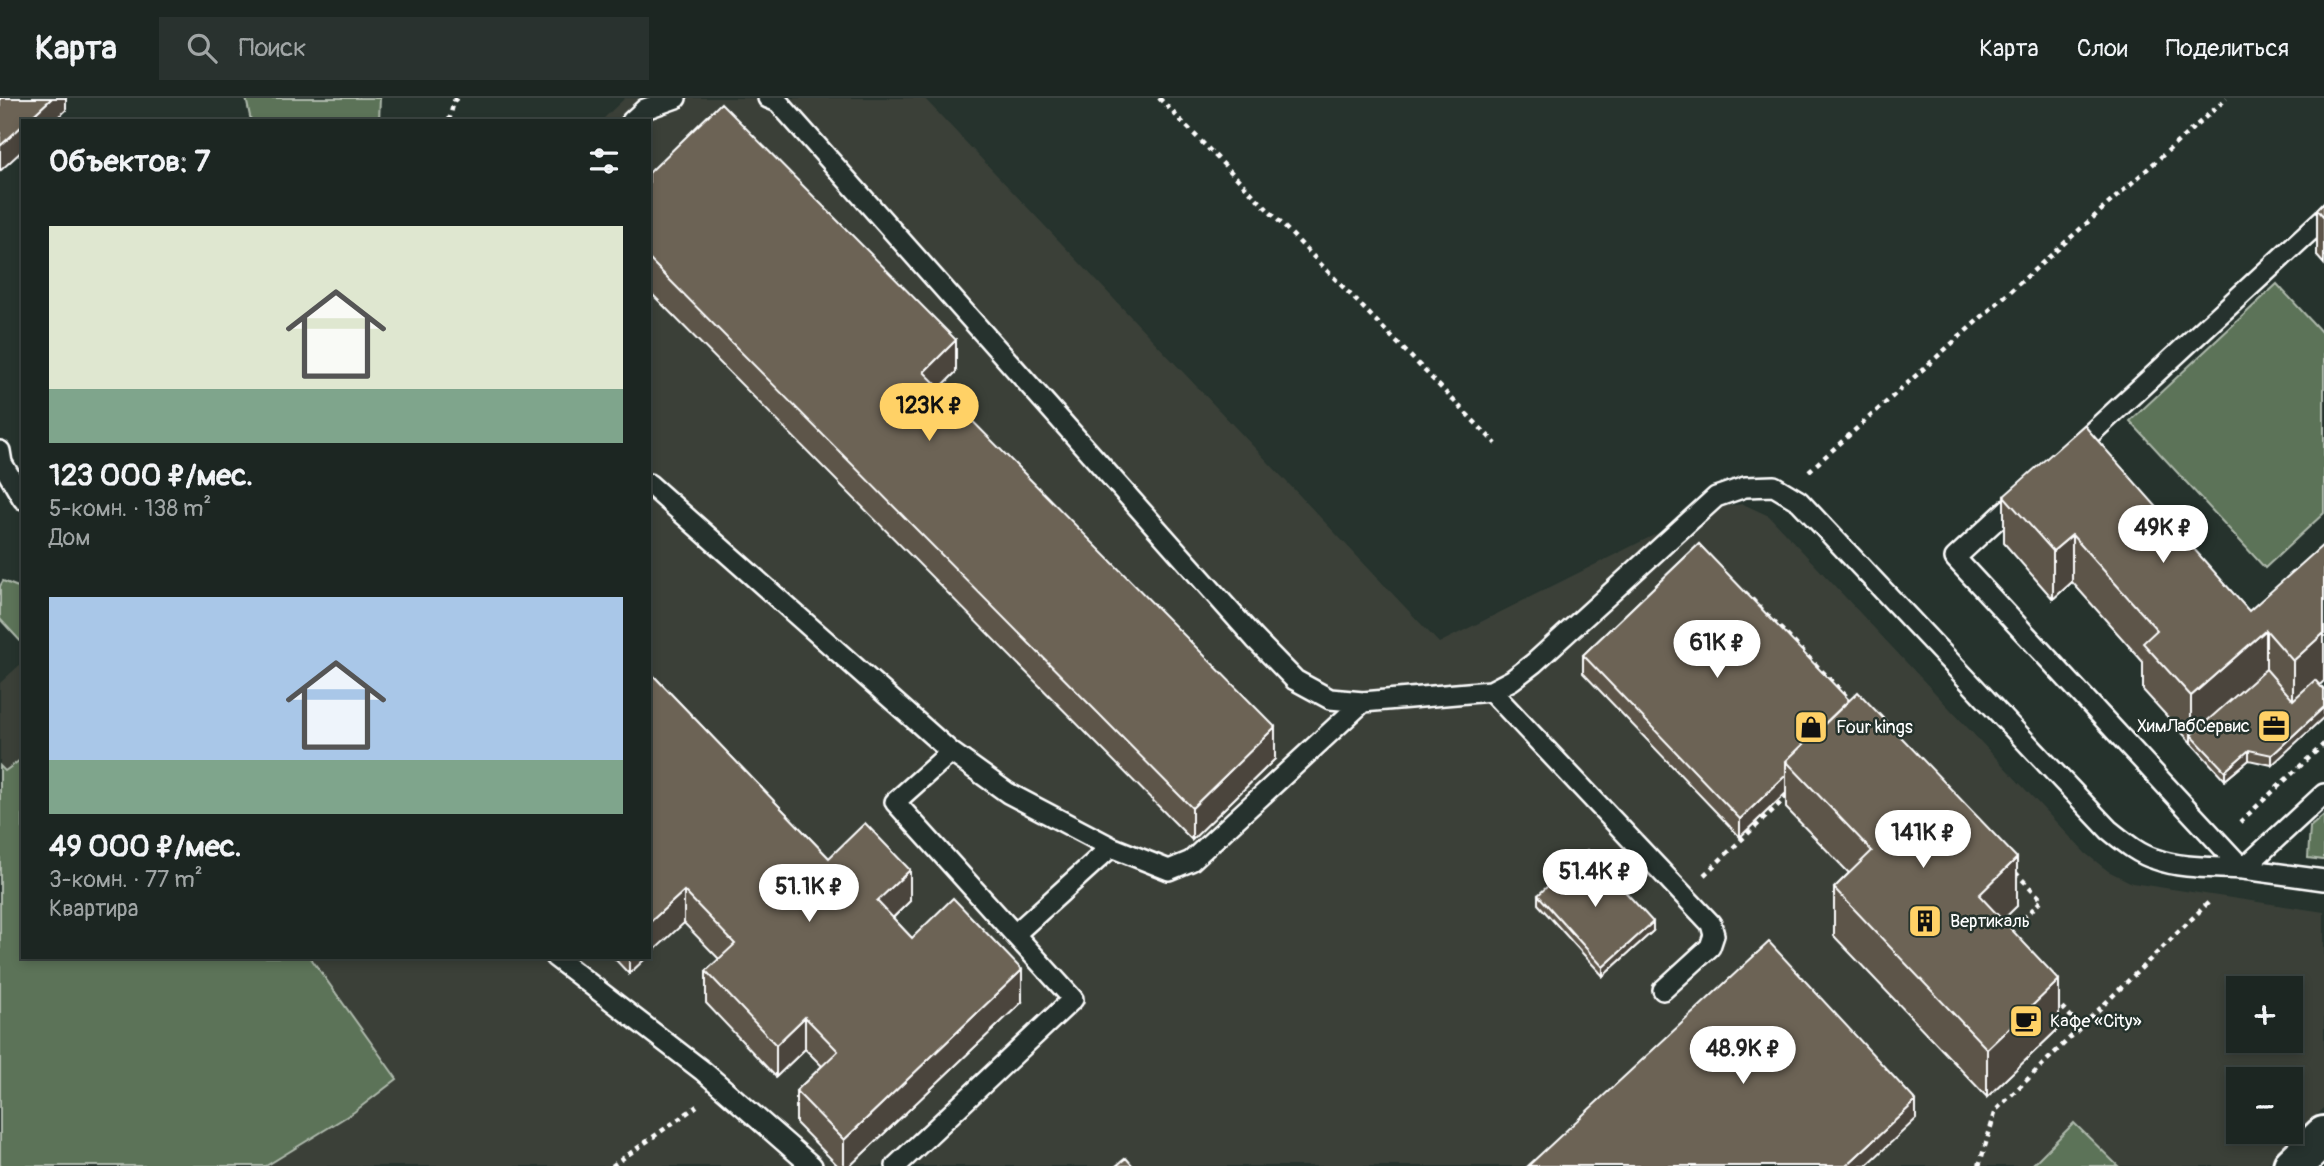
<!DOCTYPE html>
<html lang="ru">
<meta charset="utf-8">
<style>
:root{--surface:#1c2622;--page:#29322f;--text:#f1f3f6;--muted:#a0a5a5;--line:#3a4340;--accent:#ffd166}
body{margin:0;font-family:Pangolin,sans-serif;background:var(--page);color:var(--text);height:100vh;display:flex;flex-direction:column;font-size:26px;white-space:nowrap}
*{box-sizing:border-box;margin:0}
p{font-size:23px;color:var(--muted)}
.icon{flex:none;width:38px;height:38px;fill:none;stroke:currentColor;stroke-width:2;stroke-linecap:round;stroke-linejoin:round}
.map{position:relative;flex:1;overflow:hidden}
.panel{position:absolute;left:21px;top:21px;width:630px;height:840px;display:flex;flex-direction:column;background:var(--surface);border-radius:0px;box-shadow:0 4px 10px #0003,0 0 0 2px var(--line)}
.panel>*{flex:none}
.buttons{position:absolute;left:2226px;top:878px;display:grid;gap:14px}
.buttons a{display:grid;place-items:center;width:77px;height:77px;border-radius:0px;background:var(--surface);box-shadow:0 4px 10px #0003,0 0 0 2px var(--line);font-size:35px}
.price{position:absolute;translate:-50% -60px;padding:0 16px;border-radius:24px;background:#fff;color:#222;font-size:23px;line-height:46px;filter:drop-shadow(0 2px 4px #0008)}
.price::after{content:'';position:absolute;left:50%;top:42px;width:21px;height:16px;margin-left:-10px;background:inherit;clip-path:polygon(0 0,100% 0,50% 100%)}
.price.selected{background:var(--accent);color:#111}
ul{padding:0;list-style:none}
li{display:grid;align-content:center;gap:14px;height:371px;padding:0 28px}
li span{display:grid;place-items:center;height:217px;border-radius:0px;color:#555}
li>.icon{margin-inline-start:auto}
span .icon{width:126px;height:126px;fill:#fffc;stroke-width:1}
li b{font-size:30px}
h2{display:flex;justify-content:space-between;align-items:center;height:84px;padding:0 28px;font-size:30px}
header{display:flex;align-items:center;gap:42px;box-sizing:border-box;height:98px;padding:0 35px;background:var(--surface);border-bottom:2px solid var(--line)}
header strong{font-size:33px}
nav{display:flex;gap:38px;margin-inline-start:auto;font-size:24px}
.search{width:490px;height:63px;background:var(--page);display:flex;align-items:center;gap:18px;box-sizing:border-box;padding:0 24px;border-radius:0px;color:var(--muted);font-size:26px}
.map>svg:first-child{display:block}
.built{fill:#3b4139;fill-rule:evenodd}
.green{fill:#5c7358;stroke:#aeb9ac;stroke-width:2}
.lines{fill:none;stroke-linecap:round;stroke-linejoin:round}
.lane-casing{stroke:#fff;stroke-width:24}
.secondary-casing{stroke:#fff;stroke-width:44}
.path{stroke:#fff;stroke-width:4.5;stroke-dasharray:5 5;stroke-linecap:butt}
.lane{stroke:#26332d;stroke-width:19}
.secondary{stroke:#26332d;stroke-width:38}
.wall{fill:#5d5549;stroke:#fff;stroke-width:2}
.shaded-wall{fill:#4c453c;stroke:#fff;stroke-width:2}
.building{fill:#6c6355;stroke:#fff;stroke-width:2}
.labels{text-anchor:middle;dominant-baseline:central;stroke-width:5;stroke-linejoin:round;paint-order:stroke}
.poi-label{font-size:18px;fill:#fff;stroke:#26332d;text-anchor:start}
</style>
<header>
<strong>Карта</strong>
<div class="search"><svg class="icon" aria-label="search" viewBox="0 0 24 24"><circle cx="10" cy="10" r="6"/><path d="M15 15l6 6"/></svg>Поиск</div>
<nav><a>Карта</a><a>Слои</a><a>Поделиться</a></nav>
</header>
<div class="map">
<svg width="2324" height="1068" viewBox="0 0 2324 1068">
<rect width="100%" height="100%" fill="#26332d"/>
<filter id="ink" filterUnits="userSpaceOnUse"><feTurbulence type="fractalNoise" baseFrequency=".0143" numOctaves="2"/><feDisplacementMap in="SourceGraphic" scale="14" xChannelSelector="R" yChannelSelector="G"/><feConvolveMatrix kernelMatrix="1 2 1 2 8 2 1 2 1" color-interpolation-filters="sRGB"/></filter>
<g filter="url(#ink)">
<path class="built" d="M625,0H924L1439,545L1708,410L1743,406L1769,418L2085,755L2108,773L2132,785L2324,814V1010L2265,1068H138L0,924V585L23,564V859H649V23H601ZM2238,891H2291V943H2238ZM2238,982H2291V1034H2238Z"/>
<path class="green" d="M246,0H380L379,23H251Z
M2277,186L2324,237V415L2265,470L2130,323Z
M3,483L23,491V546L0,521V488Z
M23,660V859H310L397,981L354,1014L266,1068H0V668L5,673Z
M2324,717V762L2308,760L2310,729Z
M2074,1025L2118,1068H2031Z"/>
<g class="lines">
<g class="lane-casing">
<path id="lane" d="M768,0L778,4L1255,541L1295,582L1330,601L1363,604L1491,593L1512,582L1534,565L1716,399L1745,389L1774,388L1799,403L2109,732C2123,743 2138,756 2155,761C2182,771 2214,769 2243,771L2324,696
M632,23L645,11L676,0
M2073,352L2324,120
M0,353L2,365L23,401
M649,386L951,654L1008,695L1111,749L1169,772L1191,763L1363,604
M2022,398L1955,460L2243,771L2324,782
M1491,593L1711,826L1714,837L1710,849L1663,892
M1015,836L1111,749
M555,859L703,973L812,1068
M896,1068L1073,901L895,704L951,654"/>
</g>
<g class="secondary-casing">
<path id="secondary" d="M2293,1068L2324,1038"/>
</g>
<path class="path" d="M1159,0L1496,346
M449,23L454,3L457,0
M1809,373L2227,0
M1745,494L1854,606
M2240,724L2324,646
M1704,777L1789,697
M2009,835L2042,802L2015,774
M2055,902L2081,929
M612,1068L697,1008
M1979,1068L1996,1012L2211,802"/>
<use href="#lane" class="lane"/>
<use href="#secondary" class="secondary"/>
</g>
<path class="wall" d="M649,75L956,274L940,290L1275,661L1192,742L649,193Z
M2324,104V166L2317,158V111Z
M2004,398L2249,513L2320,587L2272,667L2249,662L2225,682L2143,592V564L2072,484L2053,501L2004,445Z
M1699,446L2017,808L2002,822L2059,930L1987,999L1834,838V790L1849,775L1786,710V695L1740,739L1583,575V557Z
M649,573L829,760L910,803L893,820L912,840L1022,904L850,1068H838L796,1025V993L822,968L805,951L776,979L706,905V873L719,861L684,825Z
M1538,797L1653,833L1603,878L1538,806Z
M613,859H647L629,876Z"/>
<path class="shaded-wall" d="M52,0H66V12L55,23H27Z
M23,27V52L0,73V48Z
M956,242V274L924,306V274Z
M2072,437V484L2053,501V453Z
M2266,532V580L2191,637V646V598Z
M2324,535V583L2293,611V563Z
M2324,609V619L2272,667V657Z
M1275,629V661L1192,742V710Z
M2249,652V662L2225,682V673Z
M1786,677V695L1740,739V721Z
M2017,760V808L1979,845V797Z
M910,772V803L877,835V803Z
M684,793V825L649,857V825Z
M1653,824V833L1603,878V869Z
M629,859H647L629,876Z
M1022,872V904L850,1068H844V1042Z
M2059,882V930L1987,999V951Z
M805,919V951L776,979V947Z
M1916,1003V1021L1866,1068H1846Z"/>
<path class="building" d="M0,0H52L27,23H23V27L0,48Z
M721,5L956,242L924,274L1275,629L1192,710L649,161V75Z
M2324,104V119L2317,111Z
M2084,327L2249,513L2324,446V535L2293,563L2266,532L2191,598L2143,545L2157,532L2072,437L2053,453L2004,398Z
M1699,446L1849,602L1786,663V677L1740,721L1583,557Z
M2266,571L2293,602L2315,582L2324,592V609L2272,657L2249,652L2225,673L2191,637Z
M649,573L829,760L865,725L910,772L877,803L912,840L953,800L1022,872L844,1042L796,993L838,953L805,919L776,947L706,873L735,846L684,793L649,825Z
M1858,594L2017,760L1979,797L2059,882L1987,951L1834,790L1872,753L1786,663Z
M1587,752L1653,824L1603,869L1538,797Z
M1769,844L1916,1003L1846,1068H1528Z
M1126,1060L1133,1068H1116Z"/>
</g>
<defs>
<g id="office-square" transform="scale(1.75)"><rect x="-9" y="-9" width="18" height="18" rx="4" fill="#ffd166" stroke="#26332d"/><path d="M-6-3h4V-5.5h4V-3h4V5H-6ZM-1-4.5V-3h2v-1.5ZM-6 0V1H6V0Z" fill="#111"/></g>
<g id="shop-square" transform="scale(1.75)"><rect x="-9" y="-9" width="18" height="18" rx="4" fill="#ffd166" stroke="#26332d"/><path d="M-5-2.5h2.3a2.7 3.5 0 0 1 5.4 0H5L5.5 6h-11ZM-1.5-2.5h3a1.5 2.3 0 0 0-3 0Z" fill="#111"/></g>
<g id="building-square" transform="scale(1.75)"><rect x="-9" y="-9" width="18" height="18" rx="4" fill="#ffd166" stroke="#26332d"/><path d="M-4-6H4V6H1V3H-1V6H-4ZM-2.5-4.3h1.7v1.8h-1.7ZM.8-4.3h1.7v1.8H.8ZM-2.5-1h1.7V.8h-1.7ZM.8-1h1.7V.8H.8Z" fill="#111"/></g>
<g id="cafe-square" transform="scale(1.75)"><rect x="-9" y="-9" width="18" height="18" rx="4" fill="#ffd166" stroke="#26332d"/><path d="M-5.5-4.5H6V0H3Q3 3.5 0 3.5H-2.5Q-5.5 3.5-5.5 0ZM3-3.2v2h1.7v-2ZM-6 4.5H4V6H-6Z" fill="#111"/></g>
</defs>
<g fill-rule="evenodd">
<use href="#office-square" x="2274" y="628"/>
<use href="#shop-square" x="1811" y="629"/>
<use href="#building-square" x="1925" y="823"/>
<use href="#cafe-square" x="2026" y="923"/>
</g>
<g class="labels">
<g class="poi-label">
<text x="2250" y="628" text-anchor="end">ХимЛабСервис</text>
<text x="1836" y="629">Four kings</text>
<text x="1950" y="823">Вертикаль</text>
<text x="2050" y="923">Кафе «City»</text>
</g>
</g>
</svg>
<div class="buttons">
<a>+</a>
<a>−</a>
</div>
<b class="price selected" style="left:929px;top:345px">123K ₽</b>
<b class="price" style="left:2163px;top:467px">49K ₽</b>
<b class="price" style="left:1717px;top:582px">61K ₽</b>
<b class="price" style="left:1923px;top:772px">141K ₽</b>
<b class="price" style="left:1595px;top:811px">51.4K ₽</b>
<b class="price" style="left:809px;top:826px">51.1K ₽</b>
<b class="price" style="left:1743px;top:988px">48.9K ₽</b>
<section class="panel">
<h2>Объектов: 7<svg class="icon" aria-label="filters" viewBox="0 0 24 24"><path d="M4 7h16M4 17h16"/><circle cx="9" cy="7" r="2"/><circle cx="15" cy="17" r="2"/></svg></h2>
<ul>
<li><span style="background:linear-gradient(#dfe7d0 75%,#7fa58c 0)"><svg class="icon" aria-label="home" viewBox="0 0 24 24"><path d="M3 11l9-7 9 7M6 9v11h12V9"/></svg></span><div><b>123 000 ₽/мес.</b><p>5-комн. · 138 m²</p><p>Дом</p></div></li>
<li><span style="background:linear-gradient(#a9c7e8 75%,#7fa58c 0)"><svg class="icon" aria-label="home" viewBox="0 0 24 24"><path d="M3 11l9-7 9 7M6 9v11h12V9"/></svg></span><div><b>49 000 ₽/мес.</b><p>3-комн. · 77 m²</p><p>Квартира</p></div></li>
</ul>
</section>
</div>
